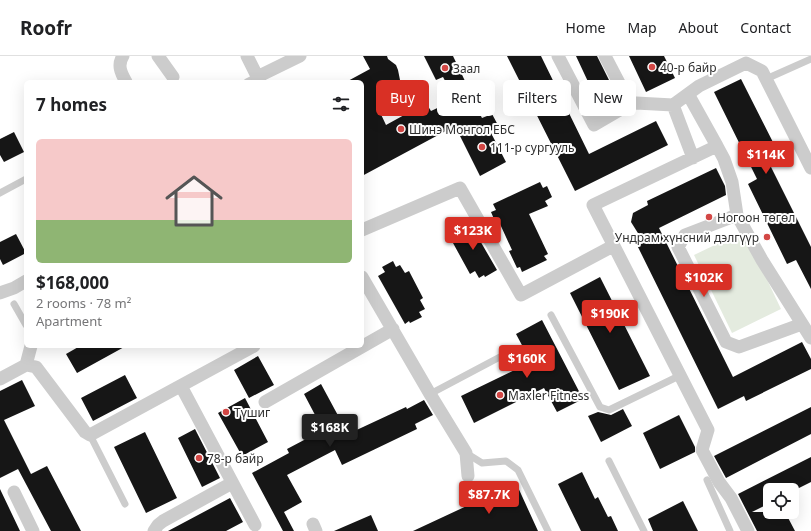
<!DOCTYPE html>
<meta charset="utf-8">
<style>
:root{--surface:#fff;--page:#f6f6f6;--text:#202124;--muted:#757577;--line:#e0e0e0;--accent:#d93025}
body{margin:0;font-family:"Noto Sans",sans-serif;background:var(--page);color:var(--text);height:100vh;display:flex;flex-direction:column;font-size:15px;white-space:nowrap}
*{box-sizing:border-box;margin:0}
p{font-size:13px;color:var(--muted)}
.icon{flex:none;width:22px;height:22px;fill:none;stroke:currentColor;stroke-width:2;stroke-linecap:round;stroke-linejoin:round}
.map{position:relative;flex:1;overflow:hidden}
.side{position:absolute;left:24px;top:24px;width:340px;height:268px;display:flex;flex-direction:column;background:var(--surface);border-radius:6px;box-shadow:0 4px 16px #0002}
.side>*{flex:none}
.guide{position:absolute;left:376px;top:24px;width:375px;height:36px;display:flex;gap:8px}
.controls{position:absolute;left:763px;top:427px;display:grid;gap:8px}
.controls a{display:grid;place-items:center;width:36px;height:36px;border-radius:6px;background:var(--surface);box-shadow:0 4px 16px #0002;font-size:20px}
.price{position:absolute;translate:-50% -34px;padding:0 9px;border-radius:4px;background:var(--accent);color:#fff;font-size:13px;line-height:26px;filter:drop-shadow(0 1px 2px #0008)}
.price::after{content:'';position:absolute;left:50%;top:24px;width:12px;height:9px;margin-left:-6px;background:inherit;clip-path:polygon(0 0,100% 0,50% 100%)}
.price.current{background:#222;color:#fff}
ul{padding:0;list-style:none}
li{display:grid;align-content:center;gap:8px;height:212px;padding:0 12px}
li span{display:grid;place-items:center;height:124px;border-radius:6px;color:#555}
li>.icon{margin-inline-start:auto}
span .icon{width:72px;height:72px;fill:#fffc;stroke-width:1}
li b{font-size:17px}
h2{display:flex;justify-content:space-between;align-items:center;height:48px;padding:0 12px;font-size:17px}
.chip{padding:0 14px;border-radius:6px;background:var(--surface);box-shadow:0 4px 16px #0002;font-size:14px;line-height:36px}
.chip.current{background:var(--accent);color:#fff}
header{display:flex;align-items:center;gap:24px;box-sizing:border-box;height:56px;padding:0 20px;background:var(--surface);border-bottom:1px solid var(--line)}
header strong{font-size:19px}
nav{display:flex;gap:22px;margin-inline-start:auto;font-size:14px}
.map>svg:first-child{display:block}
.green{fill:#e4ebdf}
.building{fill:#161616}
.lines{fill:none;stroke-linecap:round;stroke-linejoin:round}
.lane{stroke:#ccc;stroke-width:7}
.street{stroke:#ccc;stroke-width:13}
.poi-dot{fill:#d34745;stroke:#fff;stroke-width:1.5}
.labels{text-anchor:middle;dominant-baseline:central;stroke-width:4;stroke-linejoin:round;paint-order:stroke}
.poi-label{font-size:12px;fill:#2f2f2f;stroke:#fff;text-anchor:start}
</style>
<header>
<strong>Roofr</strong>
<nav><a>Home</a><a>Map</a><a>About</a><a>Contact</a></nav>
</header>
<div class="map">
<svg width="811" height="475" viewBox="0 0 811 475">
<rect width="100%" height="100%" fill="#fff"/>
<path class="green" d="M744,175L781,253L732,277L694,199Z"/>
<path class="building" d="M363,0H387L388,3L396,9L398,14L400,24L407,38L378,52L386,69L426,47L431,55L448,47L443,38L450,34L443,21L436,24L424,0H453L465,25L463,26L482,62L492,58L499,71L490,75L506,106L480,120L455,70L362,120V26H346L370,13Z
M507,0H541L589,98L656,65L668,89L575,135Z
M576,0H597L616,38L598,47Z
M629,0H664L675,22L646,36Z
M741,23L783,106L771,111L811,191V233L796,204L787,208L748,128L757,123L714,36Z
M14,76L24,96L4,106L0,99V83Z
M716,112L725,130L726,139L659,172L733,321L802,286L811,303V313L746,345L744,340L718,353L635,185L641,182L631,166L633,157L648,149L647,145Z
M540,126L543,132L547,130L552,141L545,145L548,150L529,158L548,198L544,200L547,204L522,216L520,211L517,212L509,195L512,194L500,168L497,170L491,156L496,154L493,148Z
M468,164L497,214L485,221L484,219L479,222L475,215L470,218L453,187L457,185L454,177L459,175L456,170Z
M16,178L26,197L3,209L0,203V186Z
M393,205L396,211L400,209L405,217L409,215L423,242L420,244L425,253L419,256L422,261L410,267L409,265L405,268L378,220L385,216L382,211Z
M600,221L650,320L619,334L570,237Z
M542,264L583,343L557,356L544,332L474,367L461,340L531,306L516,278Z
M80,290H126L77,317L66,298Z
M258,300L274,329L249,342L234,314Z
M125,319L137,342L93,365L81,342Z
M22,324L35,350L4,364L31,418L47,410L81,475H51L18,413L0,422V335Z
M321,328L348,378L406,351L407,353L424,344L433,359L415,368L417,373L342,409L335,394L287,419L302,446L284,456L294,475H283L252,417L289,397L287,393L323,374L304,338Z
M245,342L268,386L242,400L218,357Z
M811,351V378L726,422L714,400Z
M623,353L632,370L601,386L588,360L598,356L611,359Z
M679,359L695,391V396L660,413L643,377Z
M195,373L220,422L202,431L178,382Z
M145,376L177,442L146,457L114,391Z
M811,401V426L795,434H770V447L752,456H785L795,475H757L738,438Z
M582,416L595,443L598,441L608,461L611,460L618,475H581L558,428Z
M516,427L538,475H413Z
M0,433L20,475H0Z
M230,442L243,466L226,475H168Z
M683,445L698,475H653L648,463Z
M371,459L378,475H334Z"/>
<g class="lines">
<path class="lane" d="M766,23L811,3
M247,26L257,21
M0,137L26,123
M14,248L26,269
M551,259L600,351L609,354L679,320
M430,338L513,294
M90,379L125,448
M466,397L482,407L506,405L518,414L548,475
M609,405L644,475
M707,424L730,475"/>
<path class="street" d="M123,0C117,9 121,17 126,26
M158,0L173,21
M247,0L260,26
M558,0L594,69L630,48L636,47L673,49L699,30L746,7L762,15L811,112
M605,0L630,48
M257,21L300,0
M688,38L717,90L593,149L708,374L702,394L719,426L731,442L748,475
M673,49L693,102
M717,90L724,103L732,126L737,159L762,204L811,282
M737,159L685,179L678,191L726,286L739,291L802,268
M362,174L460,132L521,239L613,190
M362,221L430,338L466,397L468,420
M0,237L14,232L26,225
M26,309L31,290
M0,323L26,309L36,311L85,376L90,379L254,290
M181,330L255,469
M265,346L393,273
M14,436L33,475
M313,468L316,475
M154,475L158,469L163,465L232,427"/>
</g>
<g class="poi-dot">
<circle cx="652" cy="11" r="4"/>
<circle cx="445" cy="12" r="4"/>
<circle cx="401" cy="73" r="4"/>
<circle cx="482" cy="91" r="4"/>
<circle cx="709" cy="161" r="4"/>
<circle cx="767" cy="181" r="4"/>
<circle cx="500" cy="339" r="4"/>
<circle cx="226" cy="356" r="4"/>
<circle cx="199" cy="402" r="4"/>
</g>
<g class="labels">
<g class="poi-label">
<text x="660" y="11">40-р байр</text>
<text x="453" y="12">Заал</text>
<text x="409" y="73">Шинэ Монгол ЕБС</text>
<text x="490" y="91">111-р сургууль</text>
<text x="717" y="161">Ногоон төгөл</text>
<text x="759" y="181" text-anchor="end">Ундрам хүнсний дэлгүүр</text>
<text x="508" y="339">Maxler Fitness</text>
<text x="234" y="356">Түшиг</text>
<text x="207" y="402">78-р байр</text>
</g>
</g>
</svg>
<div class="controls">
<a><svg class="icon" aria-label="locate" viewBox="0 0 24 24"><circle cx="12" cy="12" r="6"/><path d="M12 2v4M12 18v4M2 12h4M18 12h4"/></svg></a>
</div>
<b class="price" style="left:766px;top:119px">$114K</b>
<b class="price" style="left:473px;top:195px">$123K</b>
<b class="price" style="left:704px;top:242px">$102K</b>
<b class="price" style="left:610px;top:278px">$190K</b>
<b class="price" style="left:527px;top:323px">$160K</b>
<b class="price current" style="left:330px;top:392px">$168K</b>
<b class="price" style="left:489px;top:459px">$87.7K</b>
<div class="guide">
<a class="chip current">Buy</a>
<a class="chip">Rent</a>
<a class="chip">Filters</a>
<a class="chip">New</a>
</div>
<section class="side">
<h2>7 homes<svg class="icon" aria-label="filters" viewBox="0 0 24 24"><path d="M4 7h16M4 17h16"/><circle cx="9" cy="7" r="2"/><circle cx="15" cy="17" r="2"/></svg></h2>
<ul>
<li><span style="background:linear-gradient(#f6c9c9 65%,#8fb573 0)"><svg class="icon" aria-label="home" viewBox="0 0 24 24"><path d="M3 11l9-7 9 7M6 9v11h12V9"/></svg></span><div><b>$168,000</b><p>2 rooms · 78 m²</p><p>Apartment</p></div></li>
</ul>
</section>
</div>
